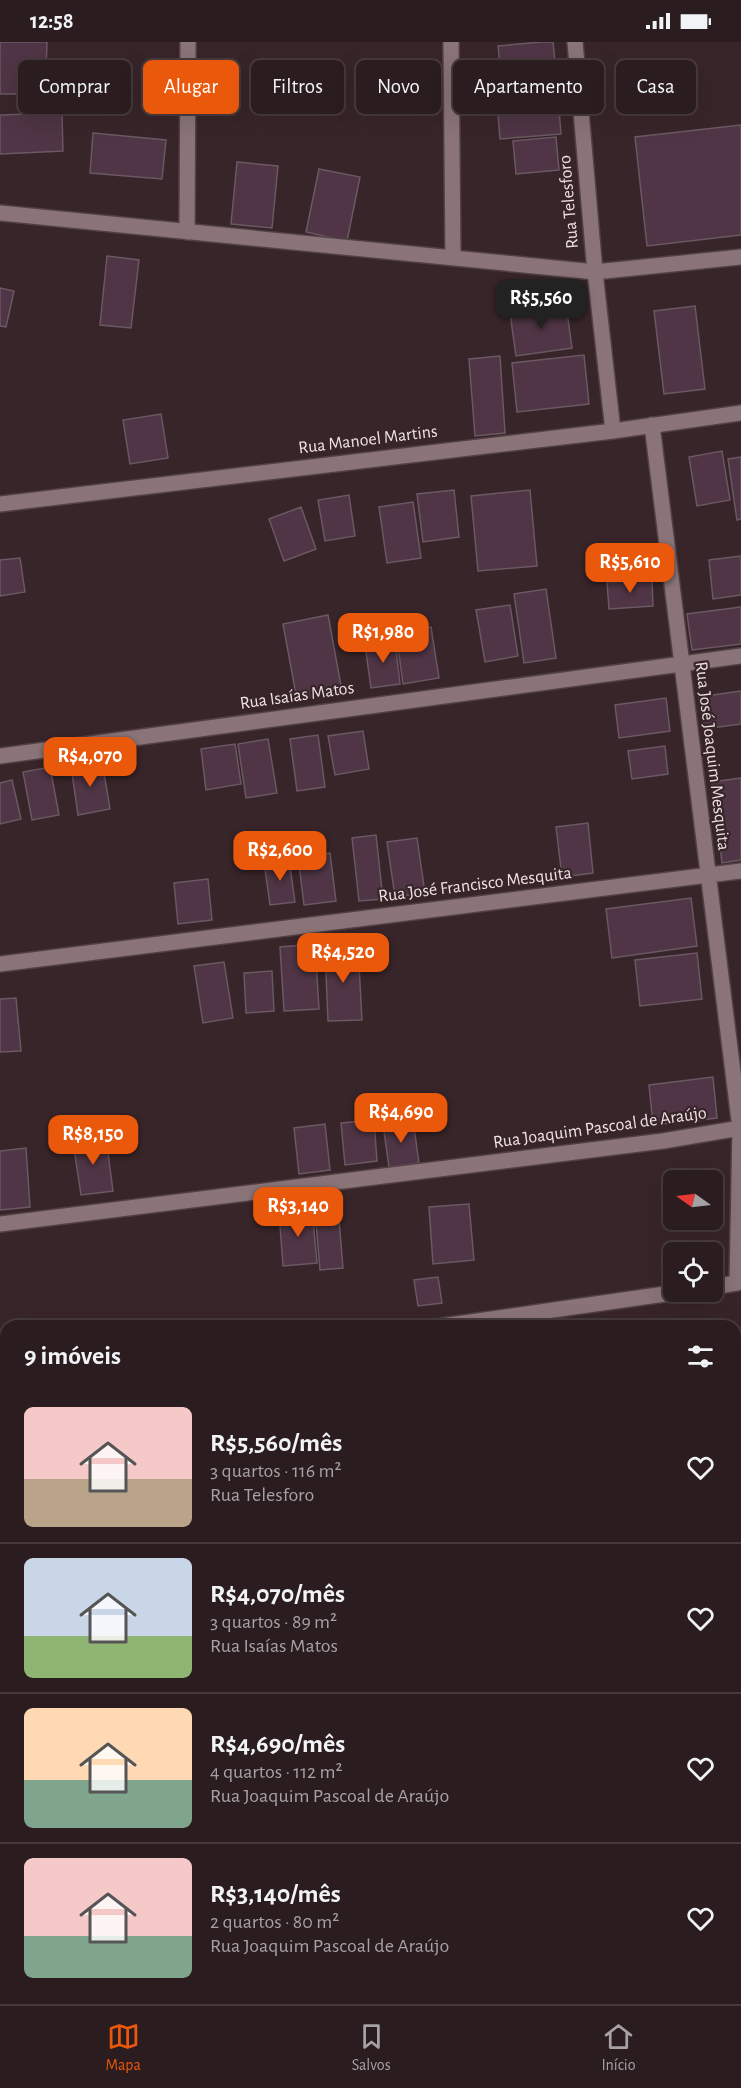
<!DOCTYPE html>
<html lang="pt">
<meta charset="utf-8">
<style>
:root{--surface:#2a1c1f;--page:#322528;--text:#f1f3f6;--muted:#a5a1a4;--line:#463a3d;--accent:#ea580c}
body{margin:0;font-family:"Alegreya Sans",sans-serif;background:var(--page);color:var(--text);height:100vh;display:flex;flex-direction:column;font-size:22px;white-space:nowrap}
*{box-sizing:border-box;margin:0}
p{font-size:20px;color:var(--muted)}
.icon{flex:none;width:33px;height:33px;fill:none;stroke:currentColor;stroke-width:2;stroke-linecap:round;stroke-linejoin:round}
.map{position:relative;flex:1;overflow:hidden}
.details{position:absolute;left:0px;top:1278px;width:741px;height:684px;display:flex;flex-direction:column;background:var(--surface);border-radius:18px 18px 0 0;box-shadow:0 6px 24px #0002,0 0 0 2px var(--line)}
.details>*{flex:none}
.banner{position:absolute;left:18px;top:18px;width:705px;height:54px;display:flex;gap:12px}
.needle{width:39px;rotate:284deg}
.controls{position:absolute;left:663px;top:1128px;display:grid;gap:12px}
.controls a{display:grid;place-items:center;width:60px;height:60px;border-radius:9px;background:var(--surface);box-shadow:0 6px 24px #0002,0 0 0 2px var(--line);font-size:30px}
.price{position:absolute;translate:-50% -51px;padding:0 14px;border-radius:12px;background:var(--accent);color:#fff;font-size:20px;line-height:39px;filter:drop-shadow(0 2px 3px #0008)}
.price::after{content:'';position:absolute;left:50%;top:36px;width:18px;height:14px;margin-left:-9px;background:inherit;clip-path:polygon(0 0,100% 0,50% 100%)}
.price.selected{background:#222;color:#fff}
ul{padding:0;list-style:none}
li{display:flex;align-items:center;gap:18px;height:150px;padding:0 24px}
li+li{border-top:2px solid var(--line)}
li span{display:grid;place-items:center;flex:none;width:168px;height:120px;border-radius:9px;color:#555}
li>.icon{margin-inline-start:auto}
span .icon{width:72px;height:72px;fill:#fffc;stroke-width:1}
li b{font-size:26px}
h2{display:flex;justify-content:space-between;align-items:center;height:72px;padding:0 24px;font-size:26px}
.pill{padding:0 21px;border-radius:9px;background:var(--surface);box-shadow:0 6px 24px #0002,0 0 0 2px var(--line);font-size:21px;line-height:54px}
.pill.selected{background:var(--accent);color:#fff}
.status{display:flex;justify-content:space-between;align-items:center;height:42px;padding:0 30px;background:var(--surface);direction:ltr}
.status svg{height:16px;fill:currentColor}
.menu{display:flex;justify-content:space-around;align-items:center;height:84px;border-top:2px solid var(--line);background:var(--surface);font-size:16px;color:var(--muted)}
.menu a{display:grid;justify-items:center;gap:3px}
.menu .selected{color:var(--accent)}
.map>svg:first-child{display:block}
.building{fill:#4f3545;stroke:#6a5863;stroke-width:1.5}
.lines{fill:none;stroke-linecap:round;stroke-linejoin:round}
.street-casing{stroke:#514144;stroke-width:18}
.secondary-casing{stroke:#514144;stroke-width:18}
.street{stroke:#8a7478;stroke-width:15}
.secondary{stroke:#8a7478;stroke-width:15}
.labels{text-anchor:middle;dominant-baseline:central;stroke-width:4.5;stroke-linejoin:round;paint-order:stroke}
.street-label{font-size:18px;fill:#eee1e3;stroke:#382529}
</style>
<div class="status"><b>12:58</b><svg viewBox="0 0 49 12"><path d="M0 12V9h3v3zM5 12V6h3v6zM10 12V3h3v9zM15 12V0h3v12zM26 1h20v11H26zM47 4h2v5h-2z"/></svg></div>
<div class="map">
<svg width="741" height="1962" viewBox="0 0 741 1962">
<rect width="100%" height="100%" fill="#382529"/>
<path class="building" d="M0,0H47L46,32H27L26,52H0Z
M541,0H553L557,38L502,43L498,4Z
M557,42L561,92L500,97L496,47Z
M62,71L63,109L0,112V73Z
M741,83V193L647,204L635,95Z
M93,91L166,98L162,137L90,131Z
M556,95L559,128L516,132L513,99Z
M237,120L278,124L272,186L231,182Z
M319,127L360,135L347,199L306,190Z
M107,214L139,218L131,286L100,283Z
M0,246L14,249L6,285L0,284Z
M566,262L572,306L516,314L510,271Z
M695,264L705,347L664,352L654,269Z
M584,313L589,362L517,370L512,321Z
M500,314L505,391L475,394L469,317Z
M161,372L168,416L130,422L123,378Z
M722,409L730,458L697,464L689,415Z
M741,415V477L737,478L728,417Z
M454,448L459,495L423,500L417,452Z
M530,448L537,524L478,529L471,454Z
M349,453L355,494L325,499L318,458Z
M413,460L421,516L387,521L379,465Z
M301,465L316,507L284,519L269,477Z
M647,505L649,535L608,537L607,507Z
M741,514V553L713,557L709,518Z
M20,516L25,550L0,554V518Z
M652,538L653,564L609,567L607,540Z
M546,547L556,616L524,621L514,552Z
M510,563L518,614L485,620L476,568Z
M741,565V602L692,608L687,572Z
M328,573L342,649L297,658L283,582Z
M431,585L439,636L403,642L396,590Z
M395,599L400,642L371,646L365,603Z
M741,649V682L704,687L699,655Z
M666,656L670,689L619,696L615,663Z
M363,689L369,727L335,733L328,694Z
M318,693L325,745L297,749L290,697Z
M268,697L277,751L246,756L238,702Z
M235,702L241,742L206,748L201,707Z
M665,704L668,732L632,737L628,709Z
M102,719L110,767L78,773L71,724Z
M50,725L59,773L32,778L23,730Z
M741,736V818L722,821L712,740Z
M12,738L21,777L0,782V741Z
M588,781L593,831L562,835L556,785Z
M376,793L383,857L359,859L352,796Z
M417,796L425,851L395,855L387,800Z
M330,811L336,859L304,863L298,815Z
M289,817L295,860L270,863L264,820Z
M208,837L212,878L178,882L174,841Z
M691,856L697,904L612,916L606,867Z
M315,902L319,967L284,969L280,905Z
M358,905L362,978L328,979L325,907Z
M697,911L702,957L640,964L635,918Z
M224,920L233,976L203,981L194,924Z
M272,929L274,969L246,971L244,931Z
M16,956L21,1009L0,1010V957Z
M713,1035L717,1076L653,1083L649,1043Z
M374,1078L377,1119L345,1123L341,1081Z
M413,1078L419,1121L389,1125L383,1082Z
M325,1082L330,1128L299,1132L294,1086Z
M106,1096L113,1149L81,1153L73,1100Z
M26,1106L30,1165L0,1168V1109Z
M469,1162L474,1218L433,1222L429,1165Z
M338,1166L343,1226L320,1228L315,1168Z
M312,1167L317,1221L283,1224L279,1170Z
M438,1235L442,1261L418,1264L414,1238Z"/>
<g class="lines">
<g class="street-casing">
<path id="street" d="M451,0L453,216
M575,0L595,230L613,389
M0,171L595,230L741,215
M187,190L188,0
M652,383L740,1086L737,1241L712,1245
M0,714L741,614
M0,922L741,829
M0,1182L663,1099L741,1086
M442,1284L679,1250
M0,1348L6,1347"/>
</g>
<g class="secondary-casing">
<path id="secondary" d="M0,462L613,389L741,371"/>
</g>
<use href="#street" class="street"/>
<use href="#secondary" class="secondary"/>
</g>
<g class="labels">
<g class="street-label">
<text transform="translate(569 160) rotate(-95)">Rua Telesforo</text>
<text transform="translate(368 398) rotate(-7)">Rua Manoel Martins</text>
<text transform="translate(297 654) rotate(-8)">Rua Isaías Matos</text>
<text transform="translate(712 714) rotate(83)">Rua José Joaquim Mesquita</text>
<text transform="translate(475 843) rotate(-7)">Rua José Francisco Mesquita</text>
<text transform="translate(600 1086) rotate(-8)">Rua Joaquim Pascoal de Araújo</text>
</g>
</g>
</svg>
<div class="controls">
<a><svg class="needle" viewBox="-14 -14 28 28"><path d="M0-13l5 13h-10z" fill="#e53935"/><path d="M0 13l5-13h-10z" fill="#a5a1a4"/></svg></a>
<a><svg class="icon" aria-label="locate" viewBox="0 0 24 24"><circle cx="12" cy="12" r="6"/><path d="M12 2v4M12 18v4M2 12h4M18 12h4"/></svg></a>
</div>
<b class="price selected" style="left:541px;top:288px">R$5,560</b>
<b class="price" style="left:630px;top:552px">R$5,610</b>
<b class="price" style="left:383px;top:622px">R$1,980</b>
<b class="price" style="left:90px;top:746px">R$4,070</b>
<b class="price" style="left:280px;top:840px">R$2,600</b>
<b class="price" style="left:343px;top:942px">R$4,520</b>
<b class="price" style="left:401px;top:1102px">R$4,690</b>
<b class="price" style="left:93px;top:1124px">R$8,150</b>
<b class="price" style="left:298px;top:1196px">R$3,140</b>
<div class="banner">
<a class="pill">Comprar</a>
<a class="pill selected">Alugar</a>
<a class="pill">Filtros</a>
<a class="pill">Novo</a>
<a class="pill">Apartamento</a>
<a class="pill">Casa</a>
</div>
<section class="details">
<h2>9 imóveis<svg class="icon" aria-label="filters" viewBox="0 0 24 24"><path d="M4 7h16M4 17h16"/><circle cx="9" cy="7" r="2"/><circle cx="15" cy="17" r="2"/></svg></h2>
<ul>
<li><span style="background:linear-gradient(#f6c9c9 60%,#b9a48a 0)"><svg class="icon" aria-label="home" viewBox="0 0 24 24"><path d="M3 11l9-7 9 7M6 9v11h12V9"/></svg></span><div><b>R$5,560/mês</b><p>3 quartos · 116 m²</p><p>Rua Telesforo</p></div><svg class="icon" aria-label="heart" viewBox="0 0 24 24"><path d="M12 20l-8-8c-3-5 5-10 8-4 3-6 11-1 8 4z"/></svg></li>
<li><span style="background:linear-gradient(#c9d6e8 65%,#8fb573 0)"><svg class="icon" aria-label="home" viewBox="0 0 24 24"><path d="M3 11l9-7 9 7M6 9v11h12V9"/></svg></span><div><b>R$4,070/mês</b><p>3 quartos · 89 m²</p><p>Rua Isaías Matos</p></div><svg class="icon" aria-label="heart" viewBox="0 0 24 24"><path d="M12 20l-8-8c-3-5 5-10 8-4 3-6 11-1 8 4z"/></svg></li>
<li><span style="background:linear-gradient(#ffd9b3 60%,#7fa58c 0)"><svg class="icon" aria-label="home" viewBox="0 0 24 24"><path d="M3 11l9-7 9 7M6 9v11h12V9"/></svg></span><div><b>R$4,690/mês</b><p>4 quartos · 112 m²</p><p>Rua Joaquim Pascoal de Araújo</p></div><svg class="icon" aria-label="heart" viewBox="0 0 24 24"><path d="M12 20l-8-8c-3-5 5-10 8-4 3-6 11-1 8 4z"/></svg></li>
<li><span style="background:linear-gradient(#f6c9c9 65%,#7fa58c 0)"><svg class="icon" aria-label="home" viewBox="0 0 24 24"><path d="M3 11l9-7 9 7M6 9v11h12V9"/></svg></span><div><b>R$3,140/mês</b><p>2 quartos · 80 m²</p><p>Rua Joaquim Pascoal de Araújo</p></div><svg class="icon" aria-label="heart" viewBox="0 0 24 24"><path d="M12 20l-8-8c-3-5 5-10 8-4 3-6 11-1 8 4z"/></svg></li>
</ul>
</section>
</div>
<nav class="menu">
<a class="selected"><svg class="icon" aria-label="map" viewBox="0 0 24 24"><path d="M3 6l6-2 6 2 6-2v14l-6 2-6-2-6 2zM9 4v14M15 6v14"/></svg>Mapa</a>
<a><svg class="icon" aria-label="saved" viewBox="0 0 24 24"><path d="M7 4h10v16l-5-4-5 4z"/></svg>Salvos</a>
<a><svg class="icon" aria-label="home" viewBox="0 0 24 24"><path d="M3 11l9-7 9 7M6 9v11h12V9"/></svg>Início</a>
</nav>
